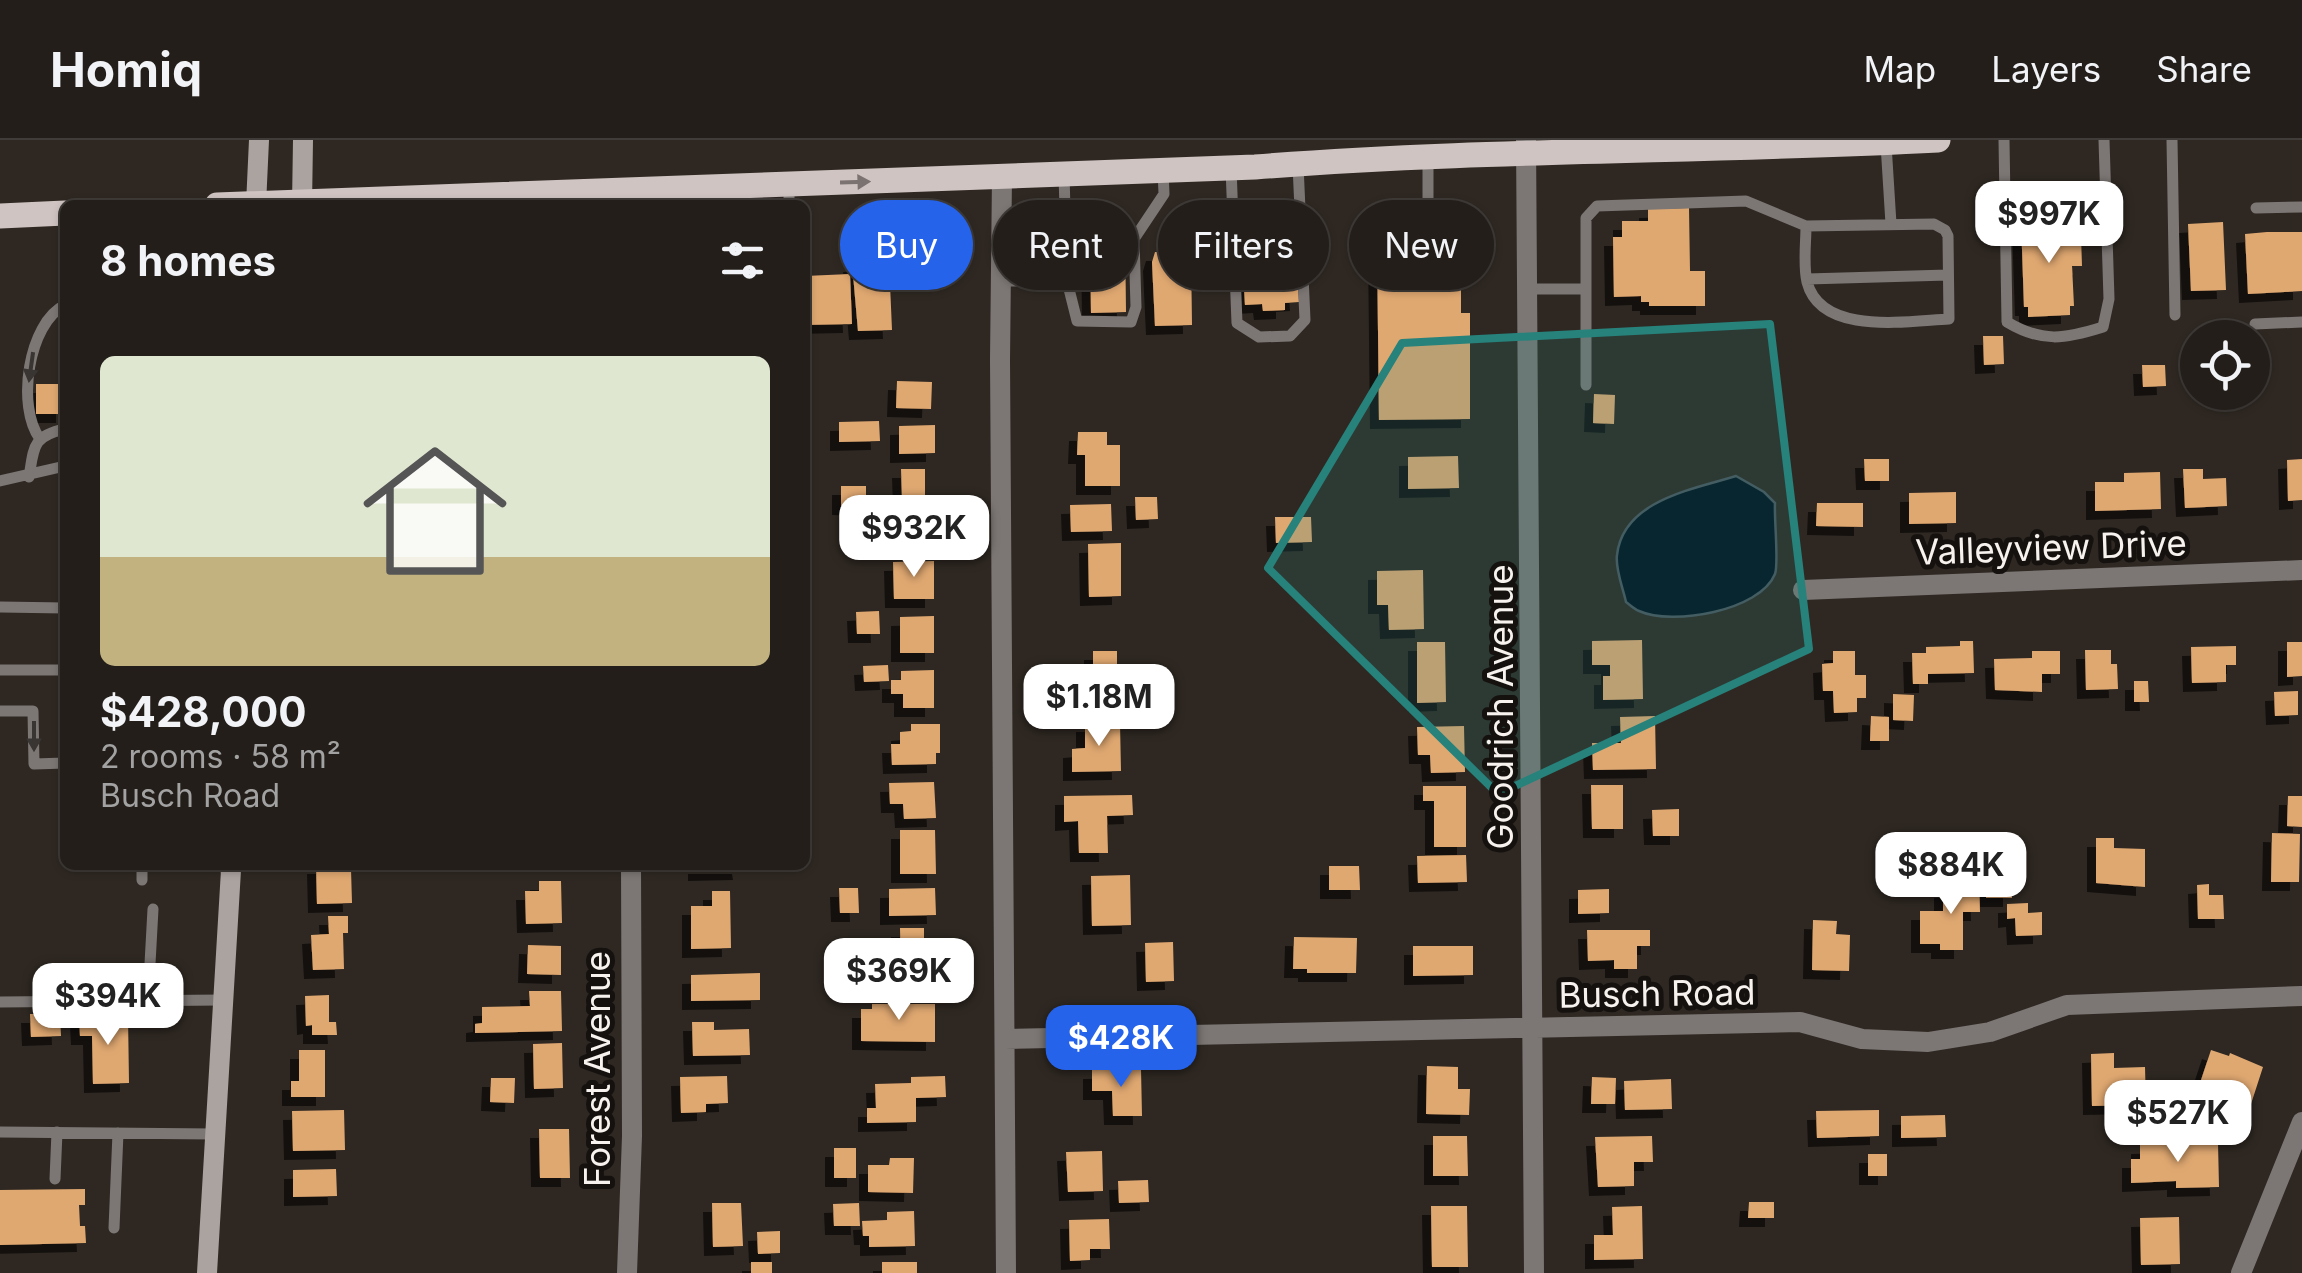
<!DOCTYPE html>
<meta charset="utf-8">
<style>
:root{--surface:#231e1a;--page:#2f2b27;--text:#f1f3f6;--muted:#a3a2a2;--line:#403c39;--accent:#2563eb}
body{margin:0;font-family:Inter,sans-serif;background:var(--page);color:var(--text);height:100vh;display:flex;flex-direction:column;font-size:38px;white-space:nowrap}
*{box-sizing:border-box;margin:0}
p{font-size:32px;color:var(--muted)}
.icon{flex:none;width:55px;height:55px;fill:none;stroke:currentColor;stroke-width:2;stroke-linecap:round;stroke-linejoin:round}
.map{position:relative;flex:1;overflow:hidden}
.panel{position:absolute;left:60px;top:60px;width:750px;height:670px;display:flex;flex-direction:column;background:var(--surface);border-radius:15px;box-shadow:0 2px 8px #0004,0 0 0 2px var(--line)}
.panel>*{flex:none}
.banner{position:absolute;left:840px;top:60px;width:950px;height:90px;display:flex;gap:20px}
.tools{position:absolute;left:2180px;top:180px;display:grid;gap:20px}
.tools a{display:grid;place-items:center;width:90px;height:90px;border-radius:50%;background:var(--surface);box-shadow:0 2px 8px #0004,0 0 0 2px var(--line);font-size:50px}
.price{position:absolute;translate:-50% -85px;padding:0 22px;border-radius:20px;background:#fff;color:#222;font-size:32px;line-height:65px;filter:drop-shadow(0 2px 5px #0008)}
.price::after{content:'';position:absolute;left:50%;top:60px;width:30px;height:22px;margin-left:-15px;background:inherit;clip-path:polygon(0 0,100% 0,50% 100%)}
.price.active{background:var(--accent);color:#fff}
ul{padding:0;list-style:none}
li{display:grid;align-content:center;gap:20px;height:530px;padding:0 40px}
li span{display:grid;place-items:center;height:310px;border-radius:15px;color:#555}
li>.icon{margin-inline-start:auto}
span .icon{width:180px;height:180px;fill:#fffc;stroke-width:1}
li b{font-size:42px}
h2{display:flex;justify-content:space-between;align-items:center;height:120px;padding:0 40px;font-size:42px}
.tag{padding:0 35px;border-radius:45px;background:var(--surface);box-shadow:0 2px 8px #0004,0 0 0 2px var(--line);font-size:35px;line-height:90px}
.tag.active{background:var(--accent);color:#fff}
header{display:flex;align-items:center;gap:60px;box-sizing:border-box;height:140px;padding:0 50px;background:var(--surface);border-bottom:2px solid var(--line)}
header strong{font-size:48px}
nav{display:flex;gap:55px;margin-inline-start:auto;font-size:35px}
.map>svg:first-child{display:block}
.water{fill:#00101d;stroke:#4a545c;stroke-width:2.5}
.building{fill:#e0a871;filter:url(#shadow)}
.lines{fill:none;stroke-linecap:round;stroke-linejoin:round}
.lane{stroke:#7c7775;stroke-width:11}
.street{stroke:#7c7775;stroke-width:20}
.secondary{stroke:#aba3a0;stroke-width:20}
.primary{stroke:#cfc4c1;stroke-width:25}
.oneway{fill:#7b7371}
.oneway2{fill:#383533}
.marked{fill:#26827b;fill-opacity:0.2;stroke:#26827b;stroke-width:8;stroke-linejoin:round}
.labels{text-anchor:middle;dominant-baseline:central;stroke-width:10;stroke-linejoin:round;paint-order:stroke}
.street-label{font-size:35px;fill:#f7f2ee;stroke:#14110f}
</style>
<header>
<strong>Homiq</strong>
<nav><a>Map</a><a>Layers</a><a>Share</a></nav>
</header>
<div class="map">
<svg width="2302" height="1133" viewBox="0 0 2302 1133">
<defs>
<filter id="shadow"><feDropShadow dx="-9" dy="9" stdDeviation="0" flood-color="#0009"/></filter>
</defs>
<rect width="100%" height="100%" fill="#2f2822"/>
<path class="water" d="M1736,336L1764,352L1775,363C1774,379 1779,424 1775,434C1760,471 1672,486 1639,471C1634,469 1630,465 1626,462C1623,448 1615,429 1617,415C1623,360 1694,349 1736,336Z"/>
<path class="building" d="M1689,68L1690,131H1705V166H1649V162H1641V156L1614,157L1613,97H1622V81H1648V69Z
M2071,78V95H2081L2082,126H2072L2074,166H2070V175L2028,177V167H2024L2021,80Z
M2223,82L2226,150L2191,151L2188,84Z
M1090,90H1125L1126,172L1091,173Z
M2267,92H2302V151L2248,154L2245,94Z
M1377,102H1461V173H1470V279L1379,280Z
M1155,112H1191L1192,185L1155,186L1152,122Z
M889,121L892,190L858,191L852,123Z
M1297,130L1299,162L1285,163V170L1263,171L1262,164L1245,165L1243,132Z
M850,134L852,184L805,185V136Z
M1983,196H2003L2004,224L1984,225Z
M2142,225H2165L2166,246L2143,247Z
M897,241L932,242L931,269L896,268Z
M36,244H65V274H36Z
M1594,254L1615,255L1614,284L1593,283Z
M879,281L880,301L839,302V282Z
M935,285V313L899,314V286Z
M1078,292H1107V305H1120V346H1085V315H1077Z
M1458,316L1459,348L1408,349V317Z
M1864,319H1889V341H1865Z
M2302,319V360L2288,361L2287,320Z
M901,329H925V358H902Z
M2183,329H2203V339L2226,338L2227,366L2185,368Z
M2160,332L2161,369L2095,371V342H2124V333Z
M841,346H866V367L841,366Z
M1956,352V383L1909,384V353Z
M1135,357H1157L1158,379L1136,380Z
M1817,363H1863V387L1816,386Z
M1111,364L1112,391L1071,392L1070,365Z
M904,371H934L935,410H905Z
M1275,377H1311L1312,402L1276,403Z
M1121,403V456L1089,457L1088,404Z
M934,421V459H894L893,422Z
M1423,430L1424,489L1389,490L1388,465H1377V431Z
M879,471L880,494H857L856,472Z
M934,476V513H900V477Z
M1642,500L1643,559L1603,560V536H1610V525H1592V501Z
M1960,501H1973L1974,533L1928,534V544H1913L1912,513H1926V507L1960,506Z
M1417,502H1445L1446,562L1417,563Z
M2287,502H2302V536L2287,537Z
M2236,506V525H2226V542L2192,543L2191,507Z
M2085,510H2111V524H2117L2118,549L2086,550Z
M1093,511H1117V538H1132L1131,569H1080V538H1093Z
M1833,511H1855V535H1866V558H1857V572L1834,573L1833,551H1823L1822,524L1833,523Z
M2032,511H2060V534H2042V552L1995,550L1994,519L2032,518Z
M888,525L889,541L864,542L863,526Z
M934,530V568H903V554H891V540H901V531Z
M2134,541H2148L2149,562H2134Z
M2298,551V575L2275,576L2274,552Z
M1893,554L1914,555L1913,581L1893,580Z
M1655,576L1656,629L1593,630L1592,603H1621L1620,577Z
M1871,576L1889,577V601H1870Z
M1085,583H1120L1121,631L1072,632V609L1085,608Z
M911,584H940V613H936V624L892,625L891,604H900V592L911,591Z
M1464,586L1465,632L1431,633L1430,615H1418L1417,587Z
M934,642L936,678L904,679L903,664H890L889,643Z
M1591,645H1623V689H1592Z
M1423,646H1466V707H1434V661H1423Z
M1132,655L1133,675L1107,676L1108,713H1079L1078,681L1064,682V656Z
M2288,656H2302V687L2287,686Z
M1679,669V696H1653L1652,670Z
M900,690H935L936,734H900Z
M2272,693L2300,694L2299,742H2271Z
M2096,698H2114V708L2145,709V747L2096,743Z
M1466,715L1467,742L1418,743L1417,716Z
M316,725H335V730L351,729L352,763L317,764Z
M697,725H741L742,731L697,732Z
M1329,726H1359L1360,750H1329Z
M1130,735L1131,785L1092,786L1091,736Z
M2012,735V758H1986V736Z
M1963,738H1979L1980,772H1963V810H1940V804H1920V771H1943V749H1963Z
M539,741H561L562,783L526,784L525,751H539Z
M2209,744V755H2223L2224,779H2198L2197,745Z
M839,748H858L859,773H840Z
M935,748L936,775L889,776V749Z
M1609,749V773L1578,774V750Z
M712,751H730L731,808L691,809V766H712Z
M2028,763V773L2042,772V795L2016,796L2015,778L2007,779V764Z
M328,776H348V793H343L344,829L313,830L311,795L329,794Z
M1813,780L1837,781L1836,794L1850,795L1849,831L1812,830Z
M900,788H924V806L939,805L940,835L901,836Z
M1587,790H1650V806H1637V829H1614V820L1588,821Z
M1294,797L1357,798L1356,833H1307V829H1293Z
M1173,802L1174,841L1146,842L1145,803Z
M528,805L561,806V835L527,834Z
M1413,806H1473V835L1413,836Z
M760,833V860L691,861V835Z
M529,851H561L562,891L475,893V884L482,883V867L530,866Z
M329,855V882H336L337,895H312V885L306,886L305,856Z
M872,864H935V902L861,901V869H872Z
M30,874H60L61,896L31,897Z
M128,876L129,943L93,944L92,896H80L79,877Z
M692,882H714V890L749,889L750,915L693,916Z
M562,903L563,948L534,949L533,904Z
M299,910H325V957H291V941H299Z
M2211,910L2229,916L2230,913L2263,927L2251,964L2199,946Z
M2114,913V928L2145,927L2146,965L2092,966L2091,914Z
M1427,926L1458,927V949H1470L1469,975L1426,974Z
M1141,929L1142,976H1113L1112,951H1092V930Z
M727,936L728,963L706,964V972L681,973L680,937Z
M945,936L946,957L916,958V982L867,983V968H876L875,944L911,943V937Z
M1592,937L1616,938L1615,964H1591Z
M491,938H515L514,963L490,962Z
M1671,939L1672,969L1625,970L1624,941Z
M344,970L345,1010L293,1011L292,971Z
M1879,970V996L1817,998L1816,971Z
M1945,975L1946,997L1901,998V976Z
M539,989H569L570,1038H540Z
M1433,996H1467L1468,1036H1433Z
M1652,996L1653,1022H1634V1046L1598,1047L1595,997Z
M2218,1003L2219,1047L2176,1048V1041L2131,1043V1019H2140V1005Z
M834,1008H856V1038H834Z
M1102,1011L1103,1051L1068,1052L1066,1012Z
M1868,1014H1887V1036H1868Z
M890,1018H914L913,1053L868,1052V1025H889Z
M336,1029L337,1056L293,1057V1030Z
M1148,1040L1149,1062L1119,1063L1118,1041Z
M85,1049V1065H79L80,1086H85L86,1103L0,1105V1050Z
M1749,1062H1774V1078H1748Z
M712,1063H741L743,1106L713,1107Z
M859,1063L860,1086H834L833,1064Z
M1431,1066H1467L1468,1127H1432Z
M1642,1066L1643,1119L1594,1120V1095H1613L1612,1067Z
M914,1071L915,1106L869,1107V1096H863L862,1081L887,1080V1072Z
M2179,1077L2180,1124L2141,1125L2140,1078Z
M1109,1079L1110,1109H1090V1120L1070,1121L1069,1080Z
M780,1091V1113L758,1114L757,1092Z
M751,1122H772V1133H751Z
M882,1122H917V1133H882Z"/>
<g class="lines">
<path class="lane" d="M2004,0L2007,182C2042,203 2065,199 2103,187L2109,159L2104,0
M2172,0L2175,175
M1886,4L1891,84
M1428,17V70
M1231,28L1237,183L1259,197L1290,196L1305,180L1298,25
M789,44V65
M2256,68L2302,67
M1232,101L1301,98
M1807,139L1948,135
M1001,141H1067L1064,34
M1067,141L1077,181L1131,182L1136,167L1134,99L1164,54L1163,30
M1529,149H1586
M2255,184L2302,182
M1586,245V78L1597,66L1746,61L1806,86L1934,84L1945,90L1948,96L1949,179C1907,181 1821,196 1807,142C1803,125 1806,103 1806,86
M40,299C16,267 28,183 65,165
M29,337C34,307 32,296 65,289
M0,341L65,326
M0,467L65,468
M0,530H65
M0,571H33L34,624L65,623
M142,725V740
M148,860L153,769
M0,862L222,860
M0,992L214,994
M55,1039L57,992
M114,1088L118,993"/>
<path class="street" d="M1526,0L1534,1133
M1002,36L1000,220L1006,1133
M1803,450L2302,430
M1005,899L1800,882L1862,899L1928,902L1990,892L2067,865L2302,856
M627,1133L632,996L631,725
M2241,1133L2302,982"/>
<path class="secondary" d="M256,65L259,0
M302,65L303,0
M207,1133L231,730L228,725"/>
<path class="primary" d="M217,65L1255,27C1482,9 1711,12 1938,0
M0,76L65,73"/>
</g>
<defs><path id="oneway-solid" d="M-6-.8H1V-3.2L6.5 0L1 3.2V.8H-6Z" transform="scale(2.5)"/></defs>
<use class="oneway" href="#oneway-solid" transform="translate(855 42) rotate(-2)"/>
<g class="oneway2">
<use href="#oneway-solid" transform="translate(31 227) rotate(98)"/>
<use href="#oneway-solid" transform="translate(34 596) rotate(90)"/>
</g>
<path class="marked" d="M1770,184L1809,509L1498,654L1268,428L1402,203Z"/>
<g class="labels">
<g class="street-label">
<text transform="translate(2051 407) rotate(-2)">Valleyview Drive</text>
<text transform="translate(1500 567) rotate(-90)">Goodrich Avenue</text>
<text transform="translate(1657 853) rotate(-1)">Busch Road</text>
<text transform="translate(597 929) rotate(-90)">Forest Avenue</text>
</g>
</g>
</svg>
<div class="tools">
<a><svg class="icon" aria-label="locate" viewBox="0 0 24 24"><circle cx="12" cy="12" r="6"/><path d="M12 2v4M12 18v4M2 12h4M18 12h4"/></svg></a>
</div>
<b class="price" style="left:2049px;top:126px">$997K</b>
<b class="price" style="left:914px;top:440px">$932K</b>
<b class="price" style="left:1099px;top:609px">$1.18M</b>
<b class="price" style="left:1951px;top:777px">$884K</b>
<b class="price" style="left:899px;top:883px">$369K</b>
<b class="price" style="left:108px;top:908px">$394K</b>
<b class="price active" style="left:1121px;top:950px">$428K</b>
<b class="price" style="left:2178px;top:1025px">$527K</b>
<div class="banner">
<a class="tag active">Buy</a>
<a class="tag">Rent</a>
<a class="tag">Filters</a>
<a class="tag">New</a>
</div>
<section class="panel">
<h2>8 homes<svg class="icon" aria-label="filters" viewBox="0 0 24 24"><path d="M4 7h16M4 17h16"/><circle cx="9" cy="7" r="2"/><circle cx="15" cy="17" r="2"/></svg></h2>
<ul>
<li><span style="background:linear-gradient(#dfe7d0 65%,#c2b280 0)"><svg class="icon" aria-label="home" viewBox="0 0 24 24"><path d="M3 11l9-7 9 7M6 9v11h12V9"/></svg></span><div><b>$428,000</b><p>2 rooms · 58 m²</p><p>Busch Road</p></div></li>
</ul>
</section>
</div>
